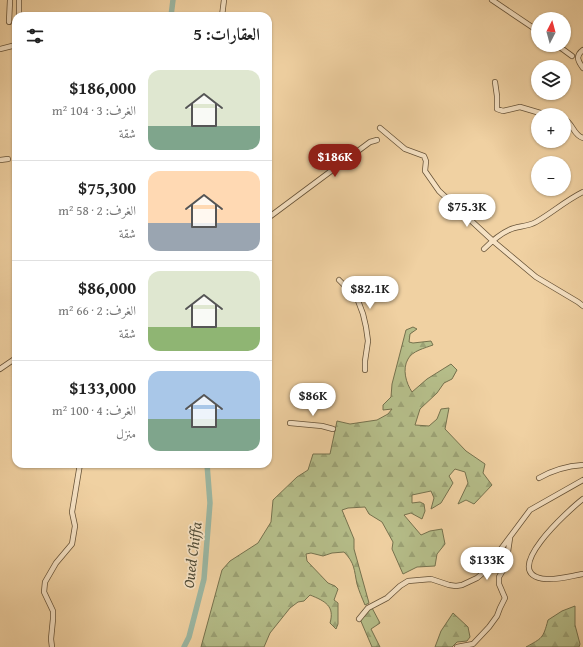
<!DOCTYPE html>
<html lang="ar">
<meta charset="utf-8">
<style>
:root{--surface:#fff;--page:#f6f6f6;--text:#222;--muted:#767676;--line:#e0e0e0;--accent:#8f2418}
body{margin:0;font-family:"Gentium Book Plus",Amiri,serif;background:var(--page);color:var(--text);direction:rtl;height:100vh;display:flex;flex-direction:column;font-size:15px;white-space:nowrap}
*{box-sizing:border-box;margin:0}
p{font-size:13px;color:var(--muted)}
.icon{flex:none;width:22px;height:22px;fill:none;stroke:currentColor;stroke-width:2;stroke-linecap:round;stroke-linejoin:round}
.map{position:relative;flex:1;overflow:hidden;direction:ltr}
.side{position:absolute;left:12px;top:12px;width:260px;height:456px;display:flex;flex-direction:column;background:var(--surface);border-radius:12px;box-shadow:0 1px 3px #0004;direction:rtl}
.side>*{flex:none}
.needle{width:26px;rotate:6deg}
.controls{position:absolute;left:531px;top:12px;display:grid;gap:8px}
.controls a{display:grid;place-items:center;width:40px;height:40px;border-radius:50%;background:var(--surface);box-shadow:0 1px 3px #0004;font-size:20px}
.price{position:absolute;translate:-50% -34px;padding:0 9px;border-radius:14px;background:#fff;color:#222;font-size:13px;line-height:26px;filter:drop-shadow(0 1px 2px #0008)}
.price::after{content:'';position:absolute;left:50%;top:24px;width:12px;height:9px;margin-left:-6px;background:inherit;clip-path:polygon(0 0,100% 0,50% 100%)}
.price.current{background:var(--accent);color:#fff}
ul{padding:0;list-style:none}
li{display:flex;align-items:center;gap:12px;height:100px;padding:0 12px}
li+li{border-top:1px solid var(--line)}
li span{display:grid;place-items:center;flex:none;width:112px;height:80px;border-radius:12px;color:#555}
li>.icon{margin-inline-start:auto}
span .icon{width:48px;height:48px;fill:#fffc;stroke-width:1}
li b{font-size:17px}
h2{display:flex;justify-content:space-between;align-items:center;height:48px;padding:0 12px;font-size:17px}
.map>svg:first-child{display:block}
.forest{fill:url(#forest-firs);stroke:#76724e}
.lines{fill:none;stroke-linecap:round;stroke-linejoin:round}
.river{stroke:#9bb7a3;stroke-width:5.5}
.minor-casing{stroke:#665237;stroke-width:6}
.minor{stroke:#f5e1c3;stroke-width:4.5}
.labels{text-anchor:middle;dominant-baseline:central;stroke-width:3.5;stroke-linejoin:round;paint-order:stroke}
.water-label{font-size:15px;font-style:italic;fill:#514c37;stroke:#f5e1c3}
</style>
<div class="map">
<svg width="583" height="647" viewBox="0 0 583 647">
<defs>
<pattern id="forest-firs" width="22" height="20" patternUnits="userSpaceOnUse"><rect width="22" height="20" fill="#b5bd89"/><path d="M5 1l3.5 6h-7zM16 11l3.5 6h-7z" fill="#9ca275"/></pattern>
</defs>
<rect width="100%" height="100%" fill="#f0d1a2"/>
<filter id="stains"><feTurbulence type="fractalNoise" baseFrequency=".005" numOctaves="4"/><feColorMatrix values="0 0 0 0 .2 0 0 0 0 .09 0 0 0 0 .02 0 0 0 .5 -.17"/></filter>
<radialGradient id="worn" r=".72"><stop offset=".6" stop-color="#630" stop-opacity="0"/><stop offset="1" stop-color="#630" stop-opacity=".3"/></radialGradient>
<path class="forest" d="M413,327L417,329L410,334L409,342L413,343L431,341L433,345C425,348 412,351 408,359C402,369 406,383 412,392L427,379L451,364L457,370L452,379L444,383L437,393L420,409L415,425L429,426L437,419L441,409L449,408L445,429L466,451L485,464L483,473L492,485L474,504L466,500L458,504L468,483L465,472L455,469L449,476L453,483L441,503L431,509L434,498L431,491L412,495V503L420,502L424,504L425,511L422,519L411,513L404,515L421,535L430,531L442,529L445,544L437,554L435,566L417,567L403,574L392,549L393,542L382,522L369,514L365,507L348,508L342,510L354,539V549L369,603L365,605C362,598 359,591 357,584C354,570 355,563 344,552L332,553L323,556L311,553L306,554L307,561L328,583L335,586L338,589L334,600L338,603V624L336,629L330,623C335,606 325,601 310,595L304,601L298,602L290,608L270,633L264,647H201L222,570L230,561L258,543L271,522L273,500L297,477L308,470L313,454H330L337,421L350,424L377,420L388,414L392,409L383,410V405L391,397L392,384L406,330Z
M371,606L380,623L371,629L380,647H372L360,619L363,610Z
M575,606V625L580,644L579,647H526C542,638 543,639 548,620L562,611Z
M453,613L468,627L470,637L467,641L457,642L452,647H435L441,631Z"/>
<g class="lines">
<path class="river" d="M171,16L173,0
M184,647L189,637L204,579L210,503L207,464"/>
<g class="minor-casing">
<path id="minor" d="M492,0L538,31
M19,16V0
M222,16L224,0
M9,22L10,0
M557,45L572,56
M0,49L16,45
M583,50C575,56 578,61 583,68
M495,82L497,96V109L503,111L520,107L547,115
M564,119C573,123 573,135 583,138
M380,128L405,149L424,156L426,161L425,171L439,191L493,241L536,277L578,302L583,306
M0,160L8,159
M268,218L370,142L377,140
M484,249C491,242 500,234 509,230C517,226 527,227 536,222C552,213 565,201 583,192
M339,280L357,298L363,314L366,327L368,341L365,361V370
M0,369L16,358
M290,423L322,426L333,429
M539,478C553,470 566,466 583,465
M583,499C570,509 496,575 546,579C558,580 571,576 583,574
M359,619L368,608L387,598L400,586L408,581L431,579L449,585L456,586L462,585L477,578L483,573L530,510L583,480
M52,647L51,639L53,619V611L44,592L45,582L56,563L72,544L75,526L72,512L80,464
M457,647L473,644L489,627L497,616L500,608L505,598L499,584V577L506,565L510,538"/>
</g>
<use href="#minor" class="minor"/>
</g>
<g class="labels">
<g class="water-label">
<text transform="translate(192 555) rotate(-83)">Oued Chiffa</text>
</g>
</g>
<rect width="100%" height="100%" filter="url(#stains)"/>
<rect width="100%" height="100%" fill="url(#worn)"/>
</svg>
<div class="controls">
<a><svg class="needle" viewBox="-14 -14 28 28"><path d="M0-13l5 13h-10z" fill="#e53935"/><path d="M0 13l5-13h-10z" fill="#767676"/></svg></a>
<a><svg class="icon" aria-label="layers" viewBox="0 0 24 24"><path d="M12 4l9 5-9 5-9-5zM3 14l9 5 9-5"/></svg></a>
<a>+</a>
<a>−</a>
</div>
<b class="price current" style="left:335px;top:178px">$186K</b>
<b class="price" style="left:467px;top:228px">$75.3K</b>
<b class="price" style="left:370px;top:310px">$82.1K</b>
<b class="price" style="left:313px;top:417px">$86K</b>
<b class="price" style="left:487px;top:581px">$133K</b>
<section class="side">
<h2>العقارات: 5<svg class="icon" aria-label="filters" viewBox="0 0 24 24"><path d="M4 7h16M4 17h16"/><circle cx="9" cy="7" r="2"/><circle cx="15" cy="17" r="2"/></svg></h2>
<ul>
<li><span style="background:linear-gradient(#dfe7d0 70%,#7fa58c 0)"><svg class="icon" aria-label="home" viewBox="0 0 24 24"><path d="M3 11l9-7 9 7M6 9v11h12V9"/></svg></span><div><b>$186,000</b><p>الغرف: 3 · 104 m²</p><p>شقة</p></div></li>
<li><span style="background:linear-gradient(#ffd9b3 65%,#9aa5b1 0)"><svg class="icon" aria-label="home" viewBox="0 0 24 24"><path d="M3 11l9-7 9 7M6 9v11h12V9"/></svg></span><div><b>$75,300</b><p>الغرف: 2 · 58 m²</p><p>شقة</p></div></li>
<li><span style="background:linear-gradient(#dfe7d0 70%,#8fb573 0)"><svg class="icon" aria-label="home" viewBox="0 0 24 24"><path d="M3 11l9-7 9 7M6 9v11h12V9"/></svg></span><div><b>$86,000</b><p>الغرف: 2 · 66 m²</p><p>شقة</p></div></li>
<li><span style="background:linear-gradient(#a9c7e8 60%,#7fa58c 0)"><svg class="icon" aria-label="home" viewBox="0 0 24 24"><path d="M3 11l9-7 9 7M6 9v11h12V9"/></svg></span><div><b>$133,000</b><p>الغرف: 4 · 100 m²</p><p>منزل</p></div></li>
</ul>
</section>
</div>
